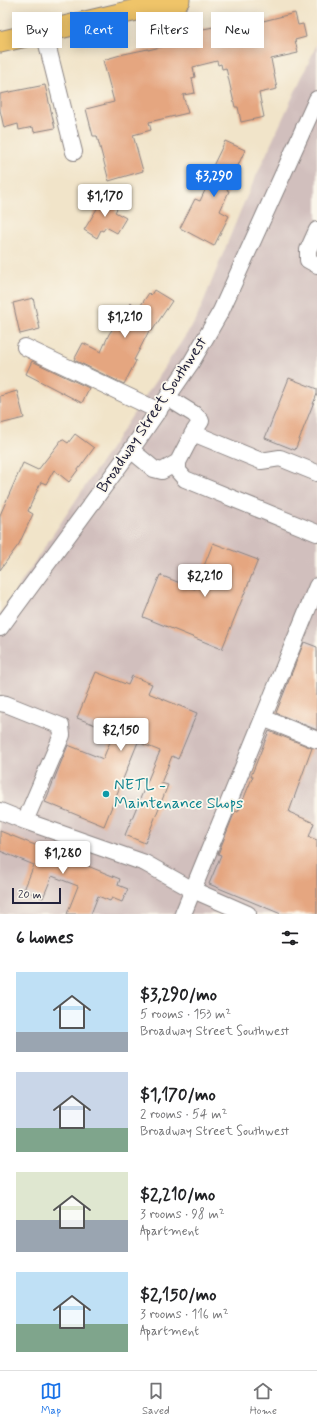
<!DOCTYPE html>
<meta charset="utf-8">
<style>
:root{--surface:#fff;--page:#f6f6f6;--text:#202124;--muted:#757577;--line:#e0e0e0;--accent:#1a73e8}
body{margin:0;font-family:Mynerve,sans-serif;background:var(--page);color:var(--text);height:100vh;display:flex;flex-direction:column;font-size:15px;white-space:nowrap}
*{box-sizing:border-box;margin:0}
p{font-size:13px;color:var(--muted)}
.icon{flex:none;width:22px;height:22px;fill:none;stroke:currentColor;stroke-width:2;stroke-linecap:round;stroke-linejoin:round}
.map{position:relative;height:914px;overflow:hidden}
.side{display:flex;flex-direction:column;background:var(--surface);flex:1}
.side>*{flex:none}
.top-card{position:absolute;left:12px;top:12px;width:293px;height:36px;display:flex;gap:8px}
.scale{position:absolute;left:12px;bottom:10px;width:49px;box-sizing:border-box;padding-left:4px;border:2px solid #22223b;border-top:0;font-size:11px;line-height:14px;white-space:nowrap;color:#22223b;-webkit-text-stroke:3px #fbf7ec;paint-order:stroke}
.price{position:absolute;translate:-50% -34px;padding:0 9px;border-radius:4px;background:#fff;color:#222;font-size:13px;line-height:26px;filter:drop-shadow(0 1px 2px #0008)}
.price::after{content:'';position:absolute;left:50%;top:24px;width:12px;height:9px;margin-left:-6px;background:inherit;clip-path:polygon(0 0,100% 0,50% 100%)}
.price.active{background:var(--accent);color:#fff}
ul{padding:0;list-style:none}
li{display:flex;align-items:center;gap:12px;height:100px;padding:0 16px}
li span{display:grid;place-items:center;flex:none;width:112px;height:80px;border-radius:0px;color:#555}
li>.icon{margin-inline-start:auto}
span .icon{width:48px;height:48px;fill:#fffc;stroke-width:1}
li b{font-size:17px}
h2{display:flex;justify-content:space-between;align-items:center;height:48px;padding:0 16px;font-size:17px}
.pill{padding:0 14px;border-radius:0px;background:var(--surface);box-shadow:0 2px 10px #0003;font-size:14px;line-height:36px}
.pill.active{background:var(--accent);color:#fff}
.dock{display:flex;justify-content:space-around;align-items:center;height:56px;border-top:1px solid var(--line);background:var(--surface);font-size:11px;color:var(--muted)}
.dock a{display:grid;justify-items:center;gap:2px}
.dock .active{color:var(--accent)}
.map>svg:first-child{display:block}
.industrial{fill:#d1bfbd}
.building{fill:#e5a680}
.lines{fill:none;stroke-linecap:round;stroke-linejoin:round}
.minor-casing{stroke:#8a8382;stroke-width:18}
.major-casing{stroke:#8a8382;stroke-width:23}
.minor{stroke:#fff;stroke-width:16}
.major{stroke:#efc469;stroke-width:21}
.culture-dot{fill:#0f9aa8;stroke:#fbf7ec;stroke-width:1.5}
.labels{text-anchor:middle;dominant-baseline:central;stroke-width:3.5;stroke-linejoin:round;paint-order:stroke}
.street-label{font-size:16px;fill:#22223b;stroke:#fbf7ec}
.culture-label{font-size:16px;fill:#0d838f;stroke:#fbf7ec;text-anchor:start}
</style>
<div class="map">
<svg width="317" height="914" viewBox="0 0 317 914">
<rect width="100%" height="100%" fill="#fbf7ec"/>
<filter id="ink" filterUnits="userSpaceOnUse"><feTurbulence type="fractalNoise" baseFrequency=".025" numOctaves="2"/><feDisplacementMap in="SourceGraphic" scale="8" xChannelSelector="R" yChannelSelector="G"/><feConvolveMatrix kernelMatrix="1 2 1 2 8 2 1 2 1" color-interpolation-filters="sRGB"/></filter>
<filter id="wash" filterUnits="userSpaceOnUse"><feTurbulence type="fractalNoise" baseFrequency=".012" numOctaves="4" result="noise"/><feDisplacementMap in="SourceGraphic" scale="16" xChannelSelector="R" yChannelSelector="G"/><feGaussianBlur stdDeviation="0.9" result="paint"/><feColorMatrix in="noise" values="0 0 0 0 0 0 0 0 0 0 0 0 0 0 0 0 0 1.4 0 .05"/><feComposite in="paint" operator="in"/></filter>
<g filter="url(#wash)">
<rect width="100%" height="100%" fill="#f1e4c9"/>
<path class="industrial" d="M317,44V914H0V614L196,320L242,207Z"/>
<g id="blocks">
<path class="building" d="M295,13L298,25L303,24L306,37L295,40L298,53L271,59L277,89L259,93L264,117L241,122L238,107H235L226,68L222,69L221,64L218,65L217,61L193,67L195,77L192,78L195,93L183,95L188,113L149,122L151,130L133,135L143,171L109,181L97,136H93L86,109L114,102L103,60L124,54L148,49V50L182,42L181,37L194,34L193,31L234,23L235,28Z
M45,85L55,128L34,132L33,127L19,130L18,124L4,128L0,110V94Z
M225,141L245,150L227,190L229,191L220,211L229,216L214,246L180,228L195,199L200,201L215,169L212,168Z
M106,194L120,204L115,212L126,218L117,233L106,227L103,231L101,230L97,238L84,230Z
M154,290L172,301L152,331L150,329L134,360L136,361L124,384L74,360L83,343L101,352L109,334L131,303L139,308L149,293L151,295Z
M33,298L40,329L20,334L13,303Z
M32,361L89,388L82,403L26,374Z
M289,378L317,389V394L295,450L265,438Z
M17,391L24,418L0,424V396Z
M75,434L94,448L69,482L54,470L46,484L41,482L28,511L33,514L19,544L0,570V515L23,463L38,470L62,439L68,443Z
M213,543L258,560L222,649L143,617L160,575L195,589Z
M304,642L317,647V730L276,713Z
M96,672L128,685L132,676L152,684L148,693L197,713L178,759L172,756L161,783L168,785L145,843L125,835L160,751L138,742L104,826L45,802L68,745L103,759L114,732L77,718Z
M269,731L312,748L289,812L314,823L309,837L317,840V914H281L209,884L221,855L218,854L235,811L238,812L253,776H251Z
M0,831L120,879L118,885L128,889L122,902L112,898L110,901L98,896L91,914H67L78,886L52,876L43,898L24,890L34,865L0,851Z"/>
</g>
</g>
<g filter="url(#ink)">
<use href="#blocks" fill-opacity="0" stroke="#8a8382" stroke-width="1"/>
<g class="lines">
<g class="minor-casing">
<path id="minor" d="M44,32L74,152
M317,230L308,250V260L317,265
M25,347L159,411
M168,398L194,414L201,421L193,433
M131,450L154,469L162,471L178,462
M317,473L280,458L261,461L193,433L178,462V471L185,479L317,533
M0,628L131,450L191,363L221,311L317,99
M0,703L6,704L61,726L62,735L25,821L0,811
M263,718L317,740
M25,821L145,863L193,890L248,914
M183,914L317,586"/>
</g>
<g class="major-casing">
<path id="major" d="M0,42L179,0"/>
</g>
<use href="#minor" class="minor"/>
<use href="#major" class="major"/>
</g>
</g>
<circle class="culture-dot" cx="106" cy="794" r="4"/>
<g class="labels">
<g class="street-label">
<text transform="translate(152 415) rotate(-56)">Broadway Street Southwest</text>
</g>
<g class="culture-label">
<text x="114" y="785">NETL -<tspan x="114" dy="18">Maintenance Shops</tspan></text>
</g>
</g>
</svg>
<div class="scale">20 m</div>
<b class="price active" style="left:214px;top:198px">$3,290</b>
<b class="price" style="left:105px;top:218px">$1,170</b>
<b class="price" style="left:125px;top:339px">$1,210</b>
<b class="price" style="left:205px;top:598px">$2,210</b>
<b class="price" style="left:121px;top:752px">$2,150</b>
<b class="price" style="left:63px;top:875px">$1,280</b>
<div class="top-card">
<a class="pill">Buy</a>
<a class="pill active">Rent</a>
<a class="pill">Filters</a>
<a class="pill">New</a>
</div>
</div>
<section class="side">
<h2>6 homes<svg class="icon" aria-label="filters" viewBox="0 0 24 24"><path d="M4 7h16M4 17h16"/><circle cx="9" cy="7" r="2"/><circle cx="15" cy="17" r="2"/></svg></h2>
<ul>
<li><span style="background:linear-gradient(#bfe0f5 75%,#9aa5b1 0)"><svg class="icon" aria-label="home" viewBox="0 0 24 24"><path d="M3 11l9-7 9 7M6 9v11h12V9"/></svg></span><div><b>$3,290/mo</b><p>5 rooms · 153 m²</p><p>Broadway Street Southwest</p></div></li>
<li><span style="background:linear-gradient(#c9d6e8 70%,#7fa58c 0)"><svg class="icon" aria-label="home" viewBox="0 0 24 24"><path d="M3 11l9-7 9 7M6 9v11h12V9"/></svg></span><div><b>$1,170/mo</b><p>2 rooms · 54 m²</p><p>Broadway Street Southwest</p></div></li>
<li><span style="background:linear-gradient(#dfe7d0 60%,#9aa5b1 0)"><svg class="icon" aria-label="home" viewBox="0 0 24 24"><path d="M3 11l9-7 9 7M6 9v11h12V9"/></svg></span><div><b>$2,210/mo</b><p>3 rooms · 98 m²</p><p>Apartment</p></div></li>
<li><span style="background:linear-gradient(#bfe0f5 65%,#7fa58c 0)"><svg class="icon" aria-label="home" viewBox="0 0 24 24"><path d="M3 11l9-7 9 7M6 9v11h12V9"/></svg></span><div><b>$2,150/mo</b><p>3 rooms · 116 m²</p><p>Apartment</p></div></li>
</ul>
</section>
<nav class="dock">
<a class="active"><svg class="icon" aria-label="map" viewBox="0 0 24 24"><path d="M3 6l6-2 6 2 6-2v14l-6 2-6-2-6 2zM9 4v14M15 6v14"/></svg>Map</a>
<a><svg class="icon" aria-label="saved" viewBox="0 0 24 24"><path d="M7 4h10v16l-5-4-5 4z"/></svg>Saved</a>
<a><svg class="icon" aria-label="home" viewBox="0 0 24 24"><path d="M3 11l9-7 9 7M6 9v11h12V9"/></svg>Home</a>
</nav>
